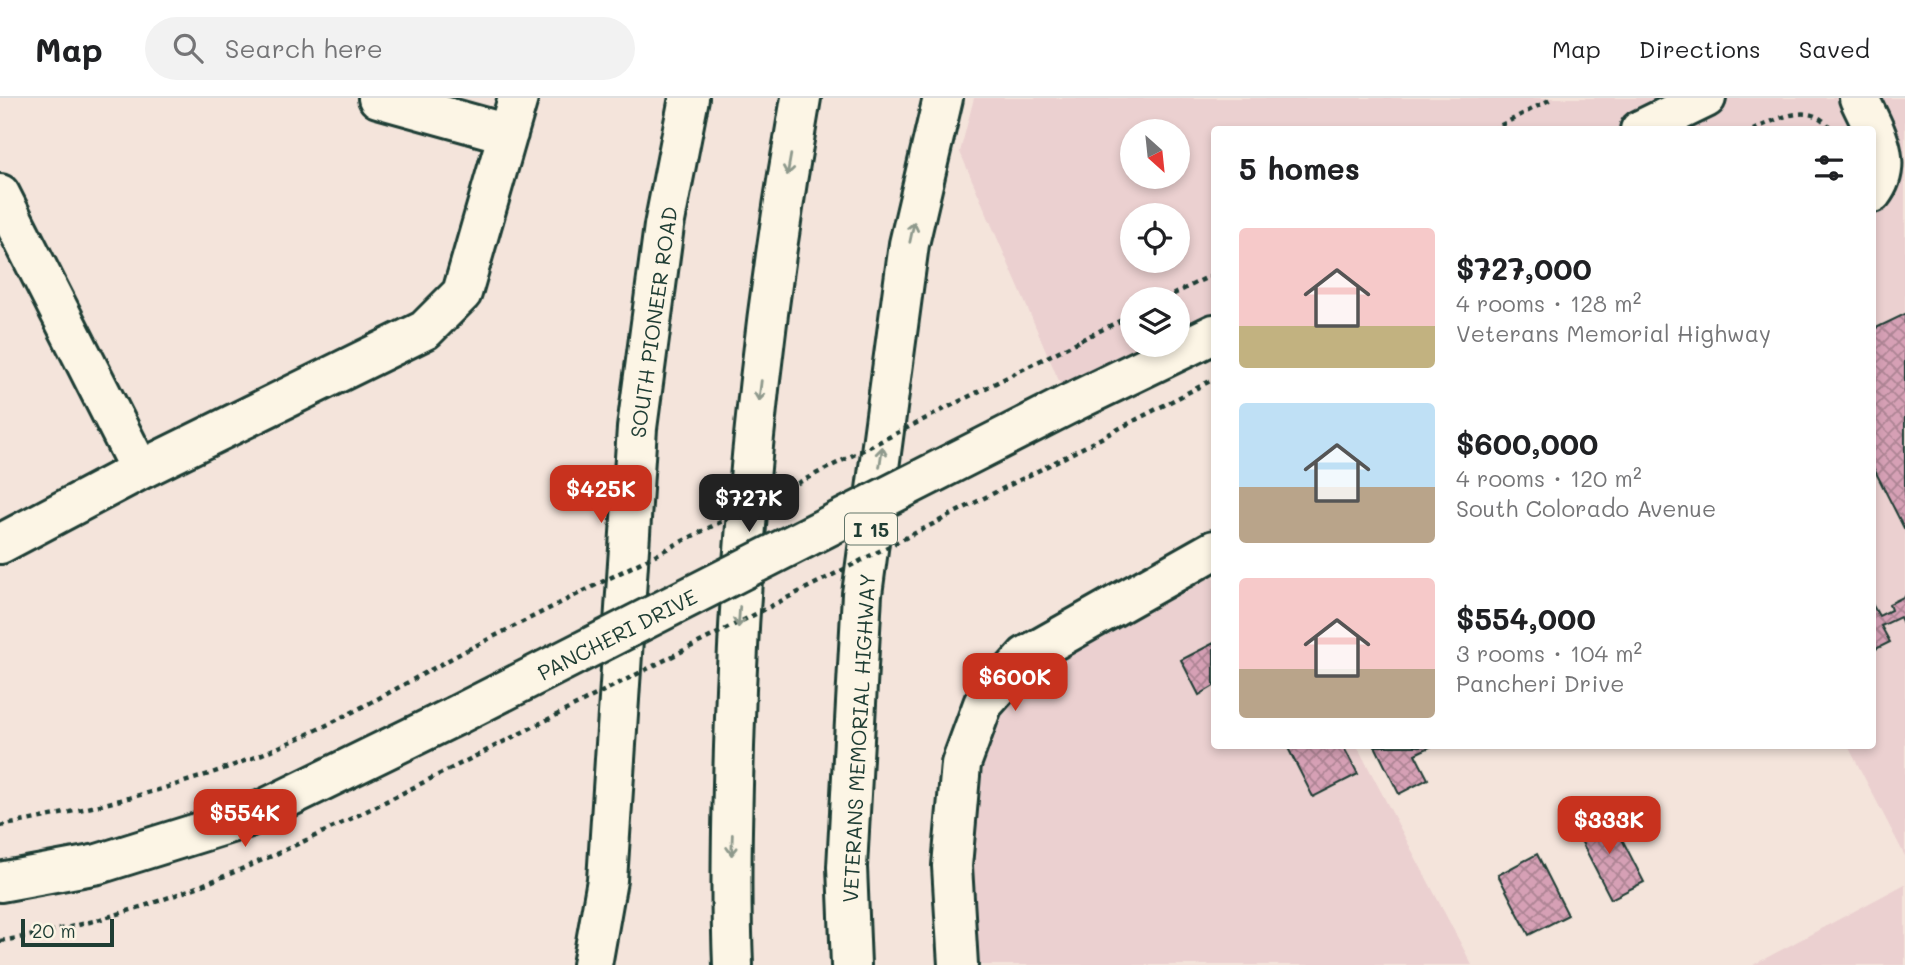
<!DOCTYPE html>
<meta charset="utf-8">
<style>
:root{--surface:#fff;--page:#f2f2f2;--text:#202124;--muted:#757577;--line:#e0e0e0;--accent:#c8321e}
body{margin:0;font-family:Mali,sans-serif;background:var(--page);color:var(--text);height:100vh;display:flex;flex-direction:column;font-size:26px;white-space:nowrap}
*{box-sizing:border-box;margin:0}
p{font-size:23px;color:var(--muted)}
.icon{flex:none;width:38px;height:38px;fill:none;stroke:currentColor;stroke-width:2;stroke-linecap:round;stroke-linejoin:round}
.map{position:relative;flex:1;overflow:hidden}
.details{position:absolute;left:1211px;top:28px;width:665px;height:623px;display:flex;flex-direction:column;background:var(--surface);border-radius:7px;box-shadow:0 4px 10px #0003}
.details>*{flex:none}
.needle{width:46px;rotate:153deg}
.buttons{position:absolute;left:1120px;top:21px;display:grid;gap:14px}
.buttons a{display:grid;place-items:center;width:70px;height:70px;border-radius:50%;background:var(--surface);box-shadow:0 4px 10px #0003;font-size:35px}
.scale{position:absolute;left:21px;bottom:18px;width:93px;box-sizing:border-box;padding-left:7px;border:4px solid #1f3d34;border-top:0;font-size:19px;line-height:24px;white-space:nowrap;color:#1f3d34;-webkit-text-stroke:5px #fcf5e5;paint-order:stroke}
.price{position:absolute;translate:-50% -60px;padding:0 16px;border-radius:14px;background:var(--accent);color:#fff;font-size:23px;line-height:46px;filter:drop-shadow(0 2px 4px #0008)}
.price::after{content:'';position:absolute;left:50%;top:42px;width:21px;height:16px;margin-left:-10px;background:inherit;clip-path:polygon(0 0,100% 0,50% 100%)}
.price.current{background:#222;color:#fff}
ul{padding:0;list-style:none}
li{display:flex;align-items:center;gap:21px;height:175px;padding:0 28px}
li span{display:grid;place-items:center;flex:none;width:196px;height:140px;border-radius:7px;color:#555}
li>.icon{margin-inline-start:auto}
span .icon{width:84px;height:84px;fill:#fffc;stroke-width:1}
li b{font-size:30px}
h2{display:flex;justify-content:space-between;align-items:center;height:84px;padding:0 28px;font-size:30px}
header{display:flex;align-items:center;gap:42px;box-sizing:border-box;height:98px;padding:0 35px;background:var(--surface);border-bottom:2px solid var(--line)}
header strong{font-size:33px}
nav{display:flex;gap:38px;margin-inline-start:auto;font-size:24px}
.search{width:490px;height:63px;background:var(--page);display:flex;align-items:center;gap:18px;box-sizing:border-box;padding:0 24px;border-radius:38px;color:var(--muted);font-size:26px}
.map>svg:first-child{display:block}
.built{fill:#ebd0d0;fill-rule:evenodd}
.building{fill:url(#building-cross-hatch);stroke:#1f3d34;stroke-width:2}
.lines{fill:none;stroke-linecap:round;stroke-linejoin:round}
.minor-casing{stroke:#1f3d34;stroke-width:44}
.major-casing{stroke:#1f3d34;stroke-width:44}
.highway-casing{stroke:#1f3d34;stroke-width:44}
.path{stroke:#1f3d34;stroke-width:4.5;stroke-dasharray:5 5;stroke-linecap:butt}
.minor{stroke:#fcf5e5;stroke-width:38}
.major{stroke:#fcf5e5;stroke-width:38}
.highway{stroke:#fcf5e5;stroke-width:38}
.major-bridge-casing{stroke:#1f3d34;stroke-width:44;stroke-linecap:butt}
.path-bridge{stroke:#1f3d34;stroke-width:4.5;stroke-dasharray:5 5;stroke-linecap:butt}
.major-bridge{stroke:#fcf5e5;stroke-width:38}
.oneway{stroke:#8e998c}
.labels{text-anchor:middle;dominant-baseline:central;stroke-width:5;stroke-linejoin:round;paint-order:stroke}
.shield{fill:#fcf5e5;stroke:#617469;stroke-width:2}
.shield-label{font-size:19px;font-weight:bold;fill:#1f3d34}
.street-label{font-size:21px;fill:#1f3d34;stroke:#fcf5e5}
</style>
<header>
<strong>Map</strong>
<div class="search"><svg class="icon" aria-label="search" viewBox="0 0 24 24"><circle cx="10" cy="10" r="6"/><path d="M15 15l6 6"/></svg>Search here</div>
<nav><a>Map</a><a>Directions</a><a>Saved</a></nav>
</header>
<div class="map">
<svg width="1905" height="867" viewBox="0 0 1905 867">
<defs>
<pattern id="building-cross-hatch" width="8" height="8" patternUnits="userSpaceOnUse" patternTransform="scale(1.75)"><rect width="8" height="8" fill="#d6a0b5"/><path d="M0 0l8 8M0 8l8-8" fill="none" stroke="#ad8494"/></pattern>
</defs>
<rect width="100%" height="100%" fill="#f4e4db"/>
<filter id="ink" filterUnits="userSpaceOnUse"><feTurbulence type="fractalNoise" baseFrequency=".0143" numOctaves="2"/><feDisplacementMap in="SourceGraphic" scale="14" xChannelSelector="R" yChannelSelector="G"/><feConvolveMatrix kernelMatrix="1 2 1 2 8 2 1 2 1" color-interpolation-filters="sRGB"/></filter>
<g filter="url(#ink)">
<path class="built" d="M974,0H1905V758L1848,648H1872V32H1214V236L1069,306L960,54ZM1132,33H1178V79H1132ZM1132,117H1178V163H1132ZM1132,201H1178V247H1132Z
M1214,452V648H1357L1472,867H960L983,606Z
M1905,786V867H1753Z"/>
<path class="building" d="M1905,216V432L1872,367V232Z
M1905,498V530L1900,519L1881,528L1890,544L1872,553V506L1879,518L1891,512L1889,506Z
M1214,545V588L1199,597L1181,562Z
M1287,648H1343L1358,676L1313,699Z
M1375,648H1432L1415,656L1428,681L1399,696Z
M1608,714L1644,784L1611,801L1575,731Z
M1537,756L1568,817L1529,837L1498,777Z"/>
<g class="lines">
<g class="minor-casing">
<path id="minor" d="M378,0L508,36
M1859,0C1873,31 1896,64 1872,95
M0,96L140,372L425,232L462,195L518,0
M0,446L140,372
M592,867L607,782L637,330L664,128L689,0
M958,867L952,768L961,666L983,606L1026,558L1214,452"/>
</g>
<g class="major-casing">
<path id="major" d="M1640,32L1706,0
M1069,306L1214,236
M0,784L98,766L246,720L455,618"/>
</g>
<g class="highway-casing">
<path id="highway" d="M733,867C730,794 732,722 734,649C740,432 763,214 801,0
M851,867L847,769L862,496L909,146L943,0"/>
</g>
<path class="path" d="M1492,32L1553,0
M1753,32C1779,20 1811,2 1832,32
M1164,201L1214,176
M1081,242L1132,217
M1063,360L1214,281
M0,728C91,711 181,690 267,654C336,626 402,587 467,552
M0,843C162,818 304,745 448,672"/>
<use href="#minor" class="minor"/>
<use href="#major" class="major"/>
<use href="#highway" class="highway"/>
<g class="major-bridge-casing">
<path id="major-bridge" d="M455,618L1069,306"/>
</g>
<path class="path-bridge" d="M467,552L1081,242
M448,672L1063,360"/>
<use href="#major-bridge" class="major-bridge"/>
</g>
<defs><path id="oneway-shaft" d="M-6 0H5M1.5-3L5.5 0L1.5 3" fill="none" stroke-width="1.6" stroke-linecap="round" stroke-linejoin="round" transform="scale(1.75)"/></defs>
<g class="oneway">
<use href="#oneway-shaft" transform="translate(789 67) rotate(100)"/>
<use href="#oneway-shaft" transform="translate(912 134) rotate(-78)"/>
<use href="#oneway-shaft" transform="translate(760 293) rotate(97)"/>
<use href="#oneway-shaft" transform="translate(881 359) rotate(-82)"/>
<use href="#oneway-shaft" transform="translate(739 519) rotate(94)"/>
<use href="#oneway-shaft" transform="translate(732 747) rotate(92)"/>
</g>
</g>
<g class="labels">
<rect class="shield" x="845" y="415.5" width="52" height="31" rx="5"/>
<g class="shield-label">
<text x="871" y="431">I 15</text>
</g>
<g class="street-label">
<text transform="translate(653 224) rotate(-82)">SOUTH PIONEER ROAD</text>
<text transform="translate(617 536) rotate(-27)">PANCHERI DRIVE</text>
<text transform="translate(858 640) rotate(-87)">VETERANS MEMORIAL HIGHWAY</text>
</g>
</g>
</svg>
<div class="buttons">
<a><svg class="needle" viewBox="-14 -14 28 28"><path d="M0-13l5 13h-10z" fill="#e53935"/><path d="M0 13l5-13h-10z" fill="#757577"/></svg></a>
<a><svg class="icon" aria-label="locate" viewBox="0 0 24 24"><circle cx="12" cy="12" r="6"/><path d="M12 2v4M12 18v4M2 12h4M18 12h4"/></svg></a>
<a><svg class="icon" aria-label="layers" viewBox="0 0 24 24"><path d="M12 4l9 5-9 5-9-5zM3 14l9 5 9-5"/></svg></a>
</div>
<div class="scale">20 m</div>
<b class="price" style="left:601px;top:427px">$425K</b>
<b class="price current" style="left:749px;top:436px">$727K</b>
<b class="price" style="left:1015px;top:615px">$600K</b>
<b class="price" style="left:245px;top:751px">$554K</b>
<b class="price" style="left:1609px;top:758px">$333K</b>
<section class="details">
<h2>5 homes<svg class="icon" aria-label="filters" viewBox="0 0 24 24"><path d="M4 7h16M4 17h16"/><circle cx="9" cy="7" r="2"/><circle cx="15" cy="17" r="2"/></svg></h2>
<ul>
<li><span style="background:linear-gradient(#f6c9c9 70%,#c2b280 0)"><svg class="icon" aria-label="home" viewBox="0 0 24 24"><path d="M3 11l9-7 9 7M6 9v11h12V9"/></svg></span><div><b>$727,000</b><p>4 rooms · 128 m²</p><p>Veterans Memorial Highway</p></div></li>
<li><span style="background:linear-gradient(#bfe0f5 60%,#b9a48a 0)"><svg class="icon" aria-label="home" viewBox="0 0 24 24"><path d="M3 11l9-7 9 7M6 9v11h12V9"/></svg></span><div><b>$600,000</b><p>4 rooms · 120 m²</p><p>South Colorado Avenue</p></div></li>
<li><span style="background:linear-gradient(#f6c9c9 65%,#b9a48a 0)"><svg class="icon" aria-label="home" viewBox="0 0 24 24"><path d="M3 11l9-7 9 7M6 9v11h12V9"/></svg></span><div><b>$554,000</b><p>3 rooms · 104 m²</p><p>Pancheri Drive</p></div></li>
</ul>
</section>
</div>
